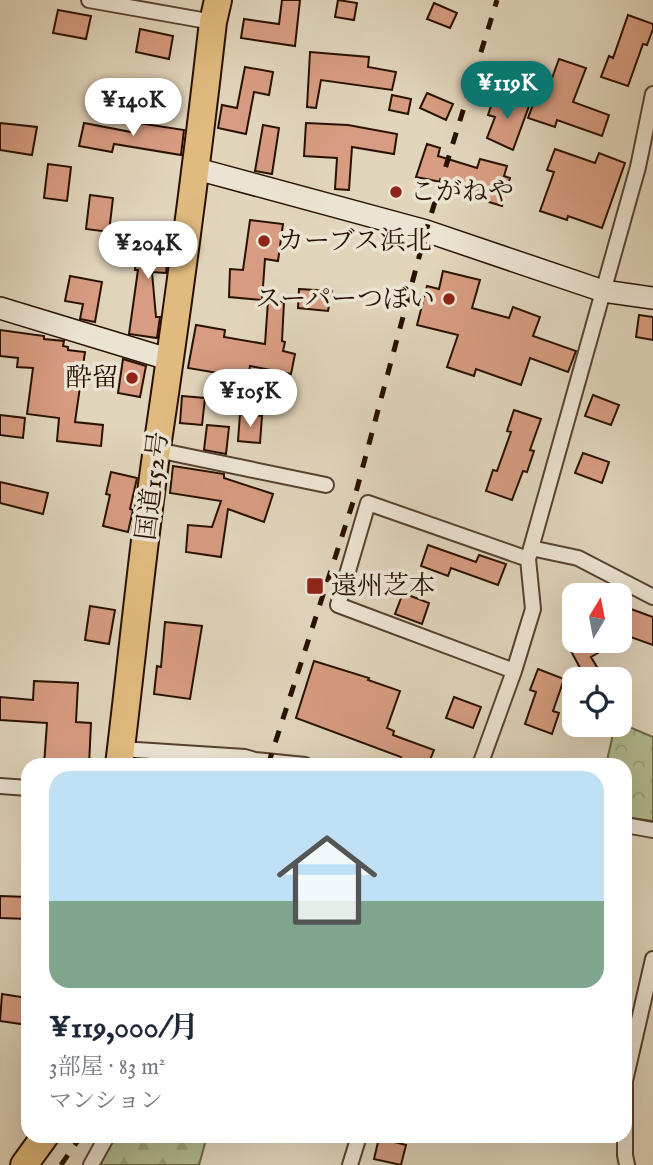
<!DOCTYPE html>
<html lang="ja">
<meta charset="utf-8">
<style>
:root{--surface:#fff;--page:#f2f2f3;--text:#1f2937;--muted:#747a83;--accent:#0f766e}
body{margin:0;font-family:"IM FELL English","Noto Serif JP",serif;background:var(--page);color:var(--text);height:100vh;display:flex;flex-direction:column;font-size:26px;white-space:nowrap}
*{box-sizing:border-box;margin:0}
p{font-size:23px;color:var(--muted)}
.icon{flex:none;width:38px;height:38px;fill:none;stroke:currentColor;stroke-width:2;stroke-linecap:round;stroke-linejoin:round}
.map{position:relative;flex:1;overflow:hidden}
.panel{position:absolute;left:21px;top:758px;width:611px;height:385px;display:flex;flex-direction:column;background:var(--surface);border-radius:21px;box-shadow:0 7px 28px #0002}
.panel>*{flex:none}
.needle{width:46px;rotate:10deg}
.buttons{position:absolute;left:562px;top:583px;display:grid;gap:14px}
.buttons a{display:grid;place-items:center;width:70px;height:70px;border-radius:14px;background:var(--surface);box-shadow:0 7px 28px #0002;font-size:35px}
.price{position:absolute;translate:-50% -60px;padding:0 16px;border-radius:24px;background:#fff;color:#222;font-size:23px;line-height:46px;filter:drop-shadow(0 2px 4px #0008)}
.price::after{content:'';position:absolute;left:50%;top:42px;width:21px;height:16px;margin-left:-10px;background:inherit;clip-path:polygon(0 0,100% 0,50% 100%)}
.price.current{background:var(--accent);color:#fff}
ul{padding:0;list-style:none}
li{display:grid;align-content:center;gap:14px;height:371px;padding:0 28px}
li span{display:grid;place-items:center;height:217px;border-radius:21px;color:#555}
li>.icon{margin-inline-start:auto}
span .icon{width:126px;height:126px;fill:#fffc;stroke-width:1}
li b{font-size:30px}
.map>svg:first-child{display:block}
.forest{fill:url(#forest-firs);stroke:#6e6748;stroke-width:2}
.park{fill:url(#park-crowns);stroke:#6e6748;stroke-width:2}
.building{fill:#d79c81;stroke:#291100;stroke-width:2}
.lines{fill:none;stroke-linecap:round;stroke-linejoin:round}
.street-casing{stroke:#57422f;stroke-width:18}
.secondary-casing{stroke:#291100;stroke-width:24}
.highway-casing{stroke:#291100;stroke-width:30}
.street{stroke:#ece4d3;stroke-width:14}
.secondary{stroke:#ece4d3;stroke-width:21}
.highway{stroke:#e0ba7e;stroke-width:26}
.rail{stroke:#291100;stroke-width:5;stroke-dasharray:12 12;stroke-linecap:butt}
.poi-dot{fill:#8f2418;stroke:#ece4d3;stroke-width:2.5}
.labels{text-anchor:middle;dominant-baseline:central;stroke-width:7;stroke-linejoin:round;paint-order:stroke}
.poi-label{font-size:26px;fill:#291100;stroke:#ece4d3;text-anchor:start}
.street-label{font-size:26px;fill:#291100;stroke:#ece4d3}
</style>
<div class="map">
<svg width="653" height="1165" viewBox="0 0 653 1165">
<defs>
<pattern id="forest-firs" width="22" height="20" patternUnits="userSpaceOnUse" patternTransform="scale(1.75)"><rect width="22" height="20" fill="#b3bd90"/><path d="M5 1l3.5 6h-7zM16 11l3.5 6h-7z" fill="#9aa17a"/></pattern>
<pattern id="park-crowns" width="20" height="18" patternUnits="userSpaceOnUse" patternTransform="scale(1.75)"><rect width="20" height="18" fill="#b3bd90"/><path d="M2 6a3 3 0 1 1 6 0M12 15a3 3 0 1 1 6 0" fill="none" stroke="#9aa17a"/></pattern>
</defs>
<rect width="100%" height="100%" fill="#e1d5bc"/>
<filter id="stains"><feTurbulence type="fractalNoise" baseFrequency=".00286" numOctaves="4"/><feColorMatrix values="0 0 0 0 .2 0 0 0 0 .09 0 0 0 0 .02 0 0 0 .5 -.17"/></filter>
<radialGradient id="worn" r=".72"><stop offset=".6" stop-color="#630" stop-opacity="0"/><stop offset="1" stop-color="#630" stop-opacity=".3"/></radialGradient>
<path class="forest" d="M104,1136H207L199,1165H85Z"/>
<path class="park" d="M620,723L653,737V821L625,817L629,792L625,791V765H606L615,725Z"/>
<path class="building" d="M282,0H300L295,46L241,38L244,19L279,24Z
M338,0L357,3L354,20L335,17Z
M434,3L457,13L450,28L427,19Z
M58,10L91,16L86,39L53,33Z
M628,15L653,24V29L647,45L643,44L628,86L601,77L609,56L613,58Z
M140,29L173,36L169,59L136,52Z
M310,52L369,57L368,67L396,72L392,90L321,80L316,108L307,107Z
M559,59L586,68L573,102L609,115L602,136L557,120L555,127L528,118L536,97L544,100Z
M245,67L273,72L269,95L254,92L246,134L218,128L222,105L237,108Z
M427,93L453,104L446,120L420,108Z
M495,94L529,106L513,150L487,138L495,117L488,115Z
M392,95L411,99L408,114L389,110Z
M132,122L184,130L181,155L114,144L112,152L79,146L84,123L131,132Z
M0,123L37,127L32,155L0,150Z
M306,123L348,125L397,134L394,154L352,147L349,190L335,189L337,158L304,156Z
M263,125L279,128L272,174L255,171Z
M427,144L440,148L438,156L477,168L480,159L507,166L504,176L510,178L502,206L449,190L451,184L416,177Z
M555,149L595,163L599,153L625,163L602,228L568,216L567,220L540,211L554,172L547,170Z
M48,164L71,167L67,201L44,198Z
M90,195L113,198L109,232L86,229Z
M250,220L283,224L278,261L265,259L262,300L229,297L230,269L243,270Z
M139,229L171,232L166,273L152,272L156,317H160L157,338L129,334L138,270H135Z
M443,271L480,280L472,308L509,318L513,307L540,317L533,336L576,351L568,372L530,358L521,385L476,369L474,376L447,367L458,335L417,325L427,286L439,289Z
M70,276L102,282L95,322L80,319L83,304L65,301Z
M299,289L332,291L328,311L298,308Z
M268,301L284,302L282,341L285,342L283,351L295,354L291,374L250,366L248,378L188,368L196,325L225,330L224,337L265,344Z
M639,315L653,317V340L636,337Z
M0,330L44,336V339L64,341L63,346L68,347V350L85,352L75,422L103,425L101,446L57,441L59,418L27,414L33,368L17,367L18,358L0,356Z
M123,359L146,366L140,397L118,393Z
M593,395L619,405L611,425L585,416Z
M182,396L205,398L202,425L180,423Z
M514,410L541,419L530,450L534,451L527,472L523,471L512,500L486,491L493,470L497,471L511,432L507,431Z
M240,414L262,416L260,443L238,441Z
M0,415L25,418L23,438L0,435Z
M207,425L229,427L226,454L204,450Z
M583,453L609,462L602,483L575,473Z
M173,466L224,474V478L273,494L264,522L228,509L221,557L186,552L188,525L212,527L221,501L170,493Z
M111,472L137,478L130,509L133,510L128,532L103,526L110,495L106,494Z
M0,482L48,493L43,514L0,503Z
M428,545L476,562L479,555L506,564L498,585L451,568L448,576L421,566Z
M403,593L429,603L422,624L395,614Z
M620,605L653,617V645L628,636L591,657L604,679H586L565,640H620Z
M90,606L115,610L109,644L85,640Z
M165,622L202,626L190,699L154,694L157,666L161,667Z
M314,661L369,678L368,680L400,691L387,728L394,731L393,735L434,750L428,765H409L399,762L401,757L296,718Z
M538,669L564,679L553,711L559,713L552,734L525,724L536,692L530,690Z
M34,681L78,683L76,722L91,723L89,765H44L47,723L0,720V697L33,700Z
M454,697L481,707L473,728L446,718Z
M0,896L28,897V919L0,918Z
M2,994L28,998V1025L0,1021Z
M379,1138L406,1145L401,1165L374,1159Z"/>
<g class="lines">
<g class="street-casing">
<path id="street" d="M89,0L213,22
M157,450L326,485
M531,548L578,558L653,597
M514,671L338,605L368,503L528,559
M121,749L245,757L255,760L305,765
M480,765L514,671L533,609L528,559L638,167L653,94
M0,786L28,788
M625,825L653,830
M91,1165L107,1136
M350,1165L359,1136
M627,1165L625,1155V1081L653,959"/>
</g>
<g class="secondary-casing">
<path id="secondary" d="M197,169L426,231L603,291L653,298
M0,308L171,360"/>
</g>
<g class="highway-casing">
<path id="highway" d="M119,765C132,659 142,553 157,448C178,306 197,164 213,22L218,0
M24,1165L45,1136"/>
</g>
<use href="#street" class="street"/>
<use href="#secondary" class="secondary"/>
<use href="#highway" class="highway"/>
<path class="rail" d="M268,765L355,496L426,231L497,0
M61,1165L81,1136"/>
</g>
<g class="poi-dot">
<circle cx="396" cy="192" r="7"/>
<circle cx="264" cy="241" r="7"/>
<circle cx="449" cy="299" r="7"/>
<circle cx="132" cy="378" r="7"/>
<rect x="306" y="577" width="18" height="18" rx="3.5"/>
</g>
<g class="labels">
<g class="poi-label">
<text x="410" y="192">こがねや</text>
<text x="278" y="241">カーブス浜北</text>
<text x="435" y="299" text-anchor="end">スーパーつぼい</text>
<text x="118" y="378" text-anchor="end">酔留</text>
<text x="331" y="586">遠州芝本</text>
</g>
<g class="street-label">
<text transform="translate(153 486) rotate(-83)">国道152号</text>
</g>
</g>
<rect width="100%" height="100%" filter="url(#stains)"/>
<rect width="100%" height="100%" fill="url(#worn)"/>
</svg>
<div class="buttons">
<a><svg class="needle" viewBox="-14 -14 28 28"><path d="M0-13l5 13h-10z" fill="#e53935"/><path d="M0 13l5-13h-10z" fill="#747a83"/></svg></a>
<a><svg class="icon" aria-label="locate" viewBox="0 0 24 24"><circle cx="12" cy="12" r="6"/><path d="M12 2v4M12 18v4M2 12h4M18 12h4"/></svg></a>
</div>
<b class="price current" style="left:507px;top:121px">¥119K</b>
<b class="price" style="left:133px;top:138px">¥140K</b>
<b class="price" style="left:148px;top:281px">¥204K</b>
<b class="price" style="left:250px;top:429px">¥105K</b>
<section class="panel">
<ul>
<li><span style="background:linear-gradient(#bfe0f5 60%,#7fa58c 0)"><svg class="icon" aria-label="home" viewBox="0 0 24 24"><path d="M3 11l9-7 9 7M6 9v11h12V9"/></svg></span><div><b>¥119,000/月</b><p>3部屋 · 83 m²</p><p>マンション</p></div></li>
</ul>
</section>
</div>
